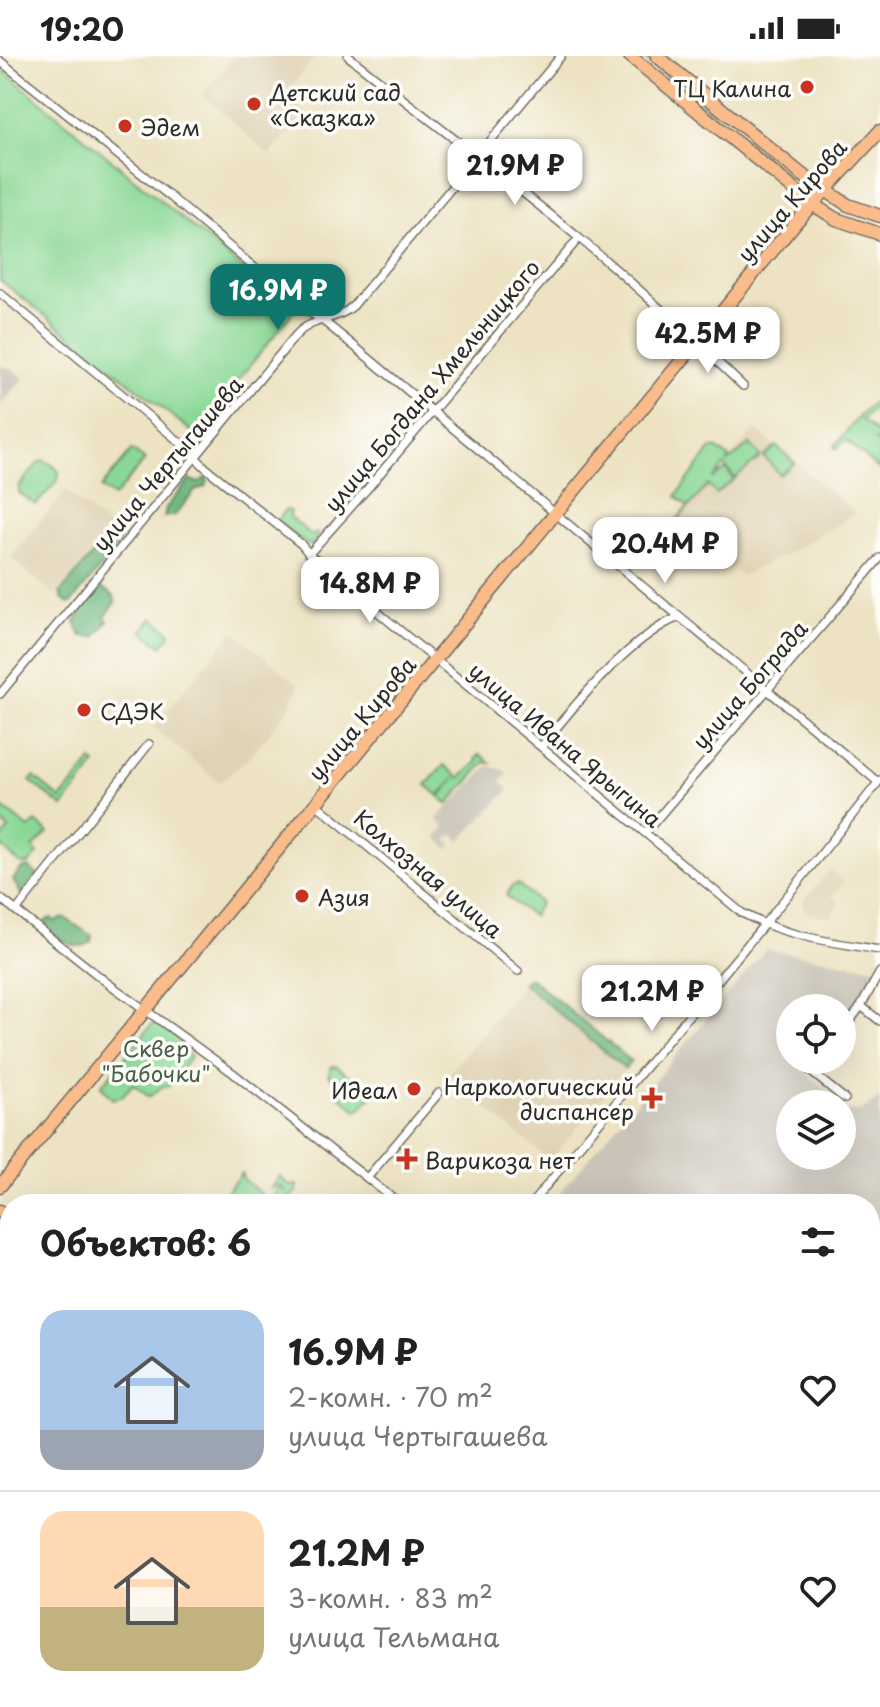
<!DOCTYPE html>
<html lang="ru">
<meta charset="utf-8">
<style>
:root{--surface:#fff;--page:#f2f2f2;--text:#222;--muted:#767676;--line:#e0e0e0;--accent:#0f766e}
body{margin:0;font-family:"Playpen Sans",sans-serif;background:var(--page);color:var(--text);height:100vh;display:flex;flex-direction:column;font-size:30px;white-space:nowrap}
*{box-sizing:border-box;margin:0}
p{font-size:26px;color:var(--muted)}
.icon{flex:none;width:44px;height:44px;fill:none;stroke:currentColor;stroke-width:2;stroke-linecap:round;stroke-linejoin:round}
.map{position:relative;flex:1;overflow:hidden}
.details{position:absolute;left:0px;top:1138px;width:880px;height:514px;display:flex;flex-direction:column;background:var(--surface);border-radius:32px 32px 0 0;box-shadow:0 8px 32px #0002}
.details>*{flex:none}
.controls{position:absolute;left:776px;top:938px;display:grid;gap:16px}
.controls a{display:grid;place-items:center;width:80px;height:80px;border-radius:50%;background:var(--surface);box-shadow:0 8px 32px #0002;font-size:40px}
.price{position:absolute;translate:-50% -68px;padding:0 18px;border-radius:16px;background:#fff;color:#222;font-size:26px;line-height:52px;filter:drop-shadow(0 2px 4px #0008)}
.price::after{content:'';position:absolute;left:50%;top:48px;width:24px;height:18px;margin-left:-12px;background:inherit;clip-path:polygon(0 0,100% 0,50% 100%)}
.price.on{background:var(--accent);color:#fff}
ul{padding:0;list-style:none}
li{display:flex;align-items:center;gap:24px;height:200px;padding:0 40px}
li+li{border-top:2px solid var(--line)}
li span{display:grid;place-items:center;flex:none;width:224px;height:160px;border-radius:24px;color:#555}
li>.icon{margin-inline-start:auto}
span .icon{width:96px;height:96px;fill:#fffc;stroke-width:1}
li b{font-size:34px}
h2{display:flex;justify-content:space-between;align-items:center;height:96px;padding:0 40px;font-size:34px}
.status{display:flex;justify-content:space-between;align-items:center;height:56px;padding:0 40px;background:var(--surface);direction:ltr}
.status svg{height:22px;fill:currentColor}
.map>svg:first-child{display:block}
.built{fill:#e0d2b4}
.industrial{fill:#c9c3b8}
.green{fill:#8ad896;stroke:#5a8260;stroke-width:2}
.forest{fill:#6fb87f;stroke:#4d7255;stroke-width:2}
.water{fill:#67bee4;stroke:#497488;stroke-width:2}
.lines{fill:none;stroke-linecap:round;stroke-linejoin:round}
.minor-casing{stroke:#6f6b60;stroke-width:10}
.primary-casing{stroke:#6f6b60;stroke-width:15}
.minor{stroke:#fff;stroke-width:7}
.primary{stroke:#fabc8b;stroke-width:12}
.poi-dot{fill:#c8321e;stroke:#fdfcf7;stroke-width:3}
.labels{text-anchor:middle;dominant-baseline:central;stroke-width:7;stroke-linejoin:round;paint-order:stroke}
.poi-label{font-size:22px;fill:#2b2b2b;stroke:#fdfcf7;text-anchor:start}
.street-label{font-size:22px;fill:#2b2b2b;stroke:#fdfcf7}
.park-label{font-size:22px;fill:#485f4b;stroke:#fdfcf7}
</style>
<div class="status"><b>19:20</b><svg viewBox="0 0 49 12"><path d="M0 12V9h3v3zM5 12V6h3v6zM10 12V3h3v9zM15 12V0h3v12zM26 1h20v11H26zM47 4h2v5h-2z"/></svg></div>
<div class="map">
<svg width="880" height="1651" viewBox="0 0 880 1651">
<rect width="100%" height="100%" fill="#fdfcf7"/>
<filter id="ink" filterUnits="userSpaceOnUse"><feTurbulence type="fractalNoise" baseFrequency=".0125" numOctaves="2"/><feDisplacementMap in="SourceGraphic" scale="16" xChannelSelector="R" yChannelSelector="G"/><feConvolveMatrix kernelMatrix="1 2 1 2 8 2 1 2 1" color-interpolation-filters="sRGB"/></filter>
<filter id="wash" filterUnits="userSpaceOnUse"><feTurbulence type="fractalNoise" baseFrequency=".006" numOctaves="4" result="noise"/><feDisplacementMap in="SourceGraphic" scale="32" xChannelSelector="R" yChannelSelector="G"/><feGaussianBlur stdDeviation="1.8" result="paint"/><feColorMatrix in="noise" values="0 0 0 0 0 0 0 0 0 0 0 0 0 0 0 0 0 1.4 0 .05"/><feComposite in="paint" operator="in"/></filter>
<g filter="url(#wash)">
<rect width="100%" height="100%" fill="#ede3c3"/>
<path class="built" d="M235,0H316L285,38L307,58L269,99L202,38Z
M755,373L856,457L789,497L741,520L677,466Z
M66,434L111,472L55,539L10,502Z
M233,575L299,629L290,651L249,702L219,726L153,672Z
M830,814L844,825L832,840L840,846L829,861L805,857L803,845Z
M529,921L631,1005L550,1105L447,1020Z
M199,1642H346L339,1651H210Z
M464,1642H502L513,1651H456Z"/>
<path class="industrial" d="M0,310L13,313L24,322L0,350Z
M488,710L504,714L508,718L501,725L509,734L460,785L453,778L447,783L453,789L448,793L436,781L445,771L437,763Z
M766,893L880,913L851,953L854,957L842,972V952H790V1004H815L805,1017L831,1038L827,1044L832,1048H790V1100H842V1055H861L880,1041V1308L870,1319V1148L552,1146Z
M0,1277L10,1286V1355L0,1364Z
M363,1642H419L411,1651H355Z"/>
<path class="green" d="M641,0H645L803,132Z
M0,12L294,255L195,378L0,224Z
M875,345L880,347V353L876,350L862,364L880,380V385L874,384L880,386V414L846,384L837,393L834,391L866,352Z
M750,388L761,401L735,422L724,409L713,423L726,413L734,424L716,438L708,429L667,476L688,450L676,440L711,393L716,392L729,402L728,406Z
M776,390L795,407L780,419L764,401Z
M132,394L145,404L114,441L101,432Z
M44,404L54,410L59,416L58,424L36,449L19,437V431L39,406Z
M285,454L290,455V461L312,480L316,477L319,479L312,489L306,488L277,466Z
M153,562L171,577L162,590L142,575Z
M480,698L490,707L485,706L448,748L440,741L455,722L439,740L426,729L444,709L460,722L478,705L476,703Z
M92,705L96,708L63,751L30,725L34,721L61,743Z
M3,752L29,772L36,766L48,776L33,792L38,798L29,808H20L0,789V785L9,773L0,766V756Z
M518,828L540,847L532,860L506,840L513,829Z
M152,968H159L185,987L180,992L191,1000L168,1031L163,1030L149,1041L133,1028L121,1041L112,1043L101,1030Z
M332,1010H336L360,1028L376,1035L358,1055L337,1038V1025L328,1019Z
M242,1117L243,1123L261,1138L253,1148H245L227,1134Z
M280,1120L290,1130L297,1129V1135L284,1148H259L265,1141H273L278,1132L287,1135L279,1129L271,1132Z
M880,1423V1468L870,1479V1432Z"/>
<path class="forest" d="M205,422L208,425L206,430L195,435L175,459L164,461L166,452L190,423L198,427Z
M112,475L121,483L113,497L70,548L63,544L60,537Z
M102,532L114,540L115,547L105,561L108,565L95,581L81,580L75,566L83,551Z
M29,811L39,820L37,827L22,839L13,824L21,813Z
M51,862L54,865L65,862L92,880L91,886C74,898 60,881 46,871L45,865Z
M529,921L631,1005L625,1013L523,927Z
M698,1642H763L764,1647L768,1642H814L812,1649L805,1651H698Z"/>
<path class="water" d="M880,1366V1423L870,1432V1377Z"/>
</g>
<g filter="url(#ink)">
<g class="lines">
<g class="minor-casing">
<path id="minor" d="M348,0C425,61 504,120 579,182C636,229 690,280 743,330
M0,5L172,142L301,251L322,264L348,285L878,726
M0,237L182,388L206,412L301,488L309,498L368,548L742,857C786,881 832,886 880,894
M309,498L368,432L579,182
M0,638L296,279C312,261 335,266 353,250L561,0
M542,690C574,649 631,580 679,561
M316,748L518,915
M645,777L880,502
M0,842L105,925L233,1017L400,1148
M16,855L149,688
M880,916L861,950L880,965
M842,976L861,950
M819,1004L810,1015L845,1043
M367,1122L439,1037
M531,1148C649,1007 767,868 880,724
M870,1504L880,1492
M0,1506L10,1514
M0,1566L10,1554
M163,1642L173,1651
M441,1642L447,1647
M12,1651L19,1642
M118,1651L125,1642
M345,1651L352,1642
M415,1651L422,1642
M821,1651L822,1642"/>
</g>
<g class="primary-casing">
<path id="primary" d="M630,0L812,148L836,163L880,178
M657,0L801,118L848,149L880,160
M0,1130L797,165L880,75
M0,1155L10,1163
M870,1337L880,1326
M595,1642L606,1651
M671,1651L673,1642
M682,1651L685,1642"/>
</g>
<use href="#minor" class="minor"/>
<use href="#primary" class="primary"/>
</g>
</g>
<g class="poi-dot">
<circle cx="807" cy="31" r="8"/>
<circle cx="254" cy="48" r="8"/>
<circle cx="125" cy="70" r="8"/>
<circle cx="84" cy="654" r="8"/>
<circle cx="302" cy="840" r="8"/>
<circle cx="414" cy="1033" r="8"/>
<path d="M648 1030h8v8h8v8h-8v8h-8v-8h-8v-8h8z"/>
<path d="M403 1091h8v8h8v8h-8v8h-8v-8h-8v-8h8z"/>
</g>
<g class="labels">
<g class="poi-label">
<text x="791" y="31" text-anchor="end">ТЦ Калина</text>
<text x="270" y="35">Детский сад<tspan x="270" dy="25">«Сказка»</tspan></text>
<text x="141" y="70">Эдем</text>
<text x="100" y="654">СДЭК</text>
<text x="318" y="840">Азия</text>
<text x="634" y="1029" text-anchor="end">Наркологический<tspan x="634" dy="25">диспансер</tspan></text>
<text x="398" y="1033" text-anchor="end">Идеал</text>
<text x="425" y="1103">Варикоза нет</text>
</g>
<g class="street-label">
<text transform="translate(791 144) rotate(-49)">улица Кирова</text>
<text transform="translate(431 329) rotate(-50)">улица Богдана Хмельницкого</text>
<text transform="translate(167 407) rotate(-50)">улица Чертыгашева</text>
<text transform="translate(749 628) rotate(-49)">улица Бограда</text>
<text transform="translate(361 662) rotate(-50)">улица Кирова</text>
<text transform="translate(566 688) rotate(40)">улица Ивана Ярыгина</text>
<text transform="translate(429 817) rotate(40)">Колхозная улица</text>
</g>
<g class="park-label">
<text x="156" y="991">Сквер<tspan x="156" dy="25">"Бабочки"</tspan></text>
</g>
</g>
</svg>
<div class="controls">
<a><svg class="icon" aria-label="locate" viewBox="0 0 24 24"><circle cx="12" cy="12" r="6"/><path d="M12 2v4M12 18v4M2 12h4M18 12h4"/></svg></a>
<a><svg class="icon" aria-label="layers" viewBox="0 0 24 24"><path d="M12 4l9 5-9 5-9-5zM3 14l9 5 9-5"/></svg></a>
</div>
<b class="price" style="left:515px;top:151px">21.9M ₽</b>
<b class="price on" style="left:278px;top:276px">16.9M ₽</b>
<b class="price" style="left:708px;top:319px">42.5M ₽</b>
<b class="price" style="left:665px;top:529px">20.4M ₽</b>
<b class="price" style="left:370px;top:569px">14.8M ₽</b>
<b class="price" style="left:652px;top:977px">21.2M ₽</b>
<section class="details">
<h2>Объектов: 6<svg class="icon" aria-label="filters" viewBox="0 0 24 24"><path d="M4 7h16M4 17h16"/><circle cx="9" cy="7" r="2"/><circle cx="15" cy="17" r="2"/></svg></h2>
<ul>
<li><span style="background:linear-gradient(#a9c7e8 75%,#9aa5b1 0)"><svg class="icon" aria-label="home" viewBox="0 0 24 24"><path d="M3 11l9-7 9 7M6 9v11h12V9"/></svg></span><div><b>16.9M ₽</b><p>2-комн. · 70 m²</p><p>улица Чертыгашева</p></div><svg class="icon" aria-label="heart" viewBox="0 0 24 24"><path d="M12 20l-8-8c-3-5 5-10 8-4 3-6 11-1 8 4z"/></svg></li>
<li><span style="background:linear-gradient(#ffd9b3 60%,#c2b280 0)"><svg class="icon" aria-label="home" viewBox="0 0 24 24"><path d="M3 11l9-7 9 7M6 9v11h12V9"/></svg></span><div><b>21.2M ₽</b><p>3-комн. · 83 m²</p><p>улица Тельмана</p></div><svg class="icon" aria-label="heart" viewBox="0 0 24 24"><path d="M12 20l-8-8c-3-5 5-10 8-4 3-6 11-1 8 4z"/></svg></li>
</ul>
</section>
</div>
